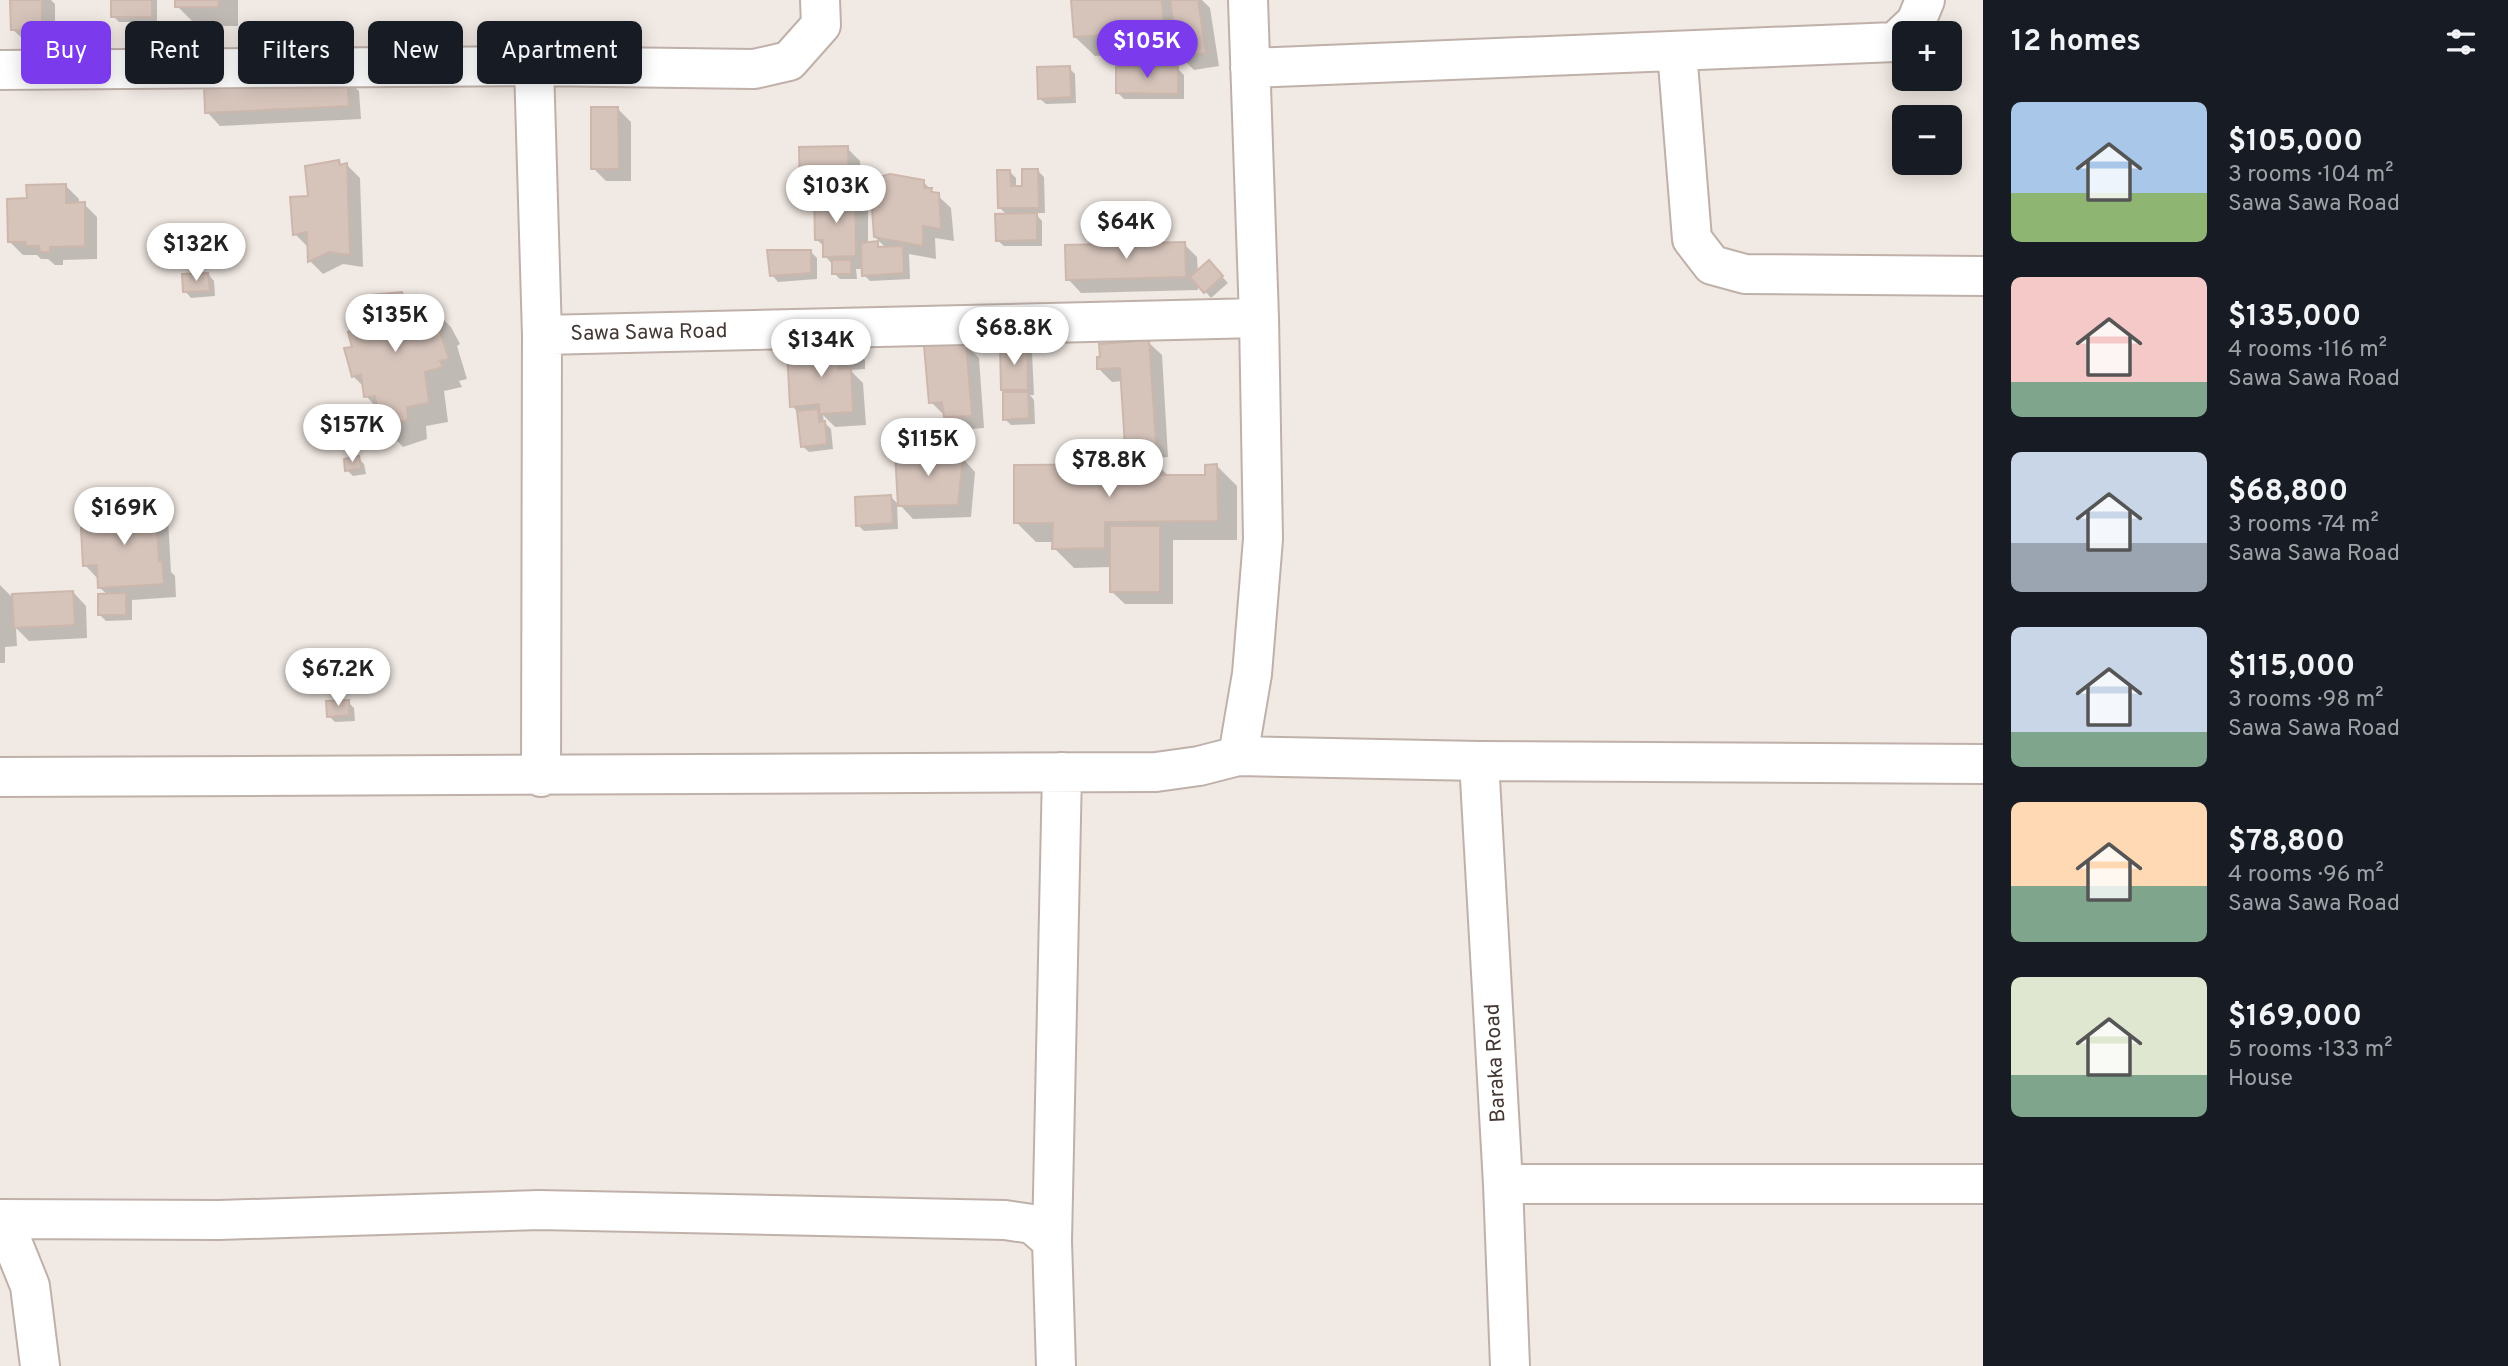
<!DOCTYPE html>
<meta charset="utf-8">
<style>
:root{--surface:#171b24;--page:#242831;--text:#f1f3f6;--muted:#9ea1a6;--accent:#7c3aed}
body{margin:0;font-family:Overpass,sans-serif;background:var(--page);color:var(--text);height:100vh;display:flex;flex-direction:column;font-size:26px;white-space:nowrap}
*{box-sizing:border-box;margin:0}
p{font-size:23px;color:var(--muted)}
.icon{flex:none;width:38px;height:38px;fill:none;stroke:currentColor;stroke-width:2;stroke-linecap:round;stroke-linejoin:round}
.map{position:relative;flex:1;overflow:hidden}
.sheet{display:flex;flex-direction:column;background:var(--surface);width:525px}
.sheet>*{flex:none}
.hud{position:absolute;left:21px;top:21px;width:665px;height:63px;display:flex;gap:14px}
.buttons{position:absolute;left:1892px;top:21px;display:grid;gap:14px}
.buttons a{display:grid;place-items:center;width:70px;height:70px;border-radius:10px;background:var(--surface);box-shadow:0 4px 18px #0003;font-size:35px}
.price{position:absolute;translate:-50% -60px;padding:0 16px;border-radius:24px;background:#fff;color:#222;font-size:23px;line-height:46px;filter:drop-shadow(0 2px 4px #0008)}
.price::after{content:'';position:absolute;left:50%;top:42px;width:21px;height:16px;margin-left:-10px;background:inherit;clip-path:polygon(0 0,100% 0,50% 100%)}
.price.selected{background:var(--accent);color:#fff}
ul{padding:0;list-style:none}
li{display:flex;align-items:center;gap:21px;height:175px;padding:0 28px}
li span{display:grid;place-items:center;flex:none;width:196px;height:140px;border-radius:10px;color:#555}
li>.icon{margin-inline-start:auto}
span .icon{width:84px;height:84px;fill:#fffc;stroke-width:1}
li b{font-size:30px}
h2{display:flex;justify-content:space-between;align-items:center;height:84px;padding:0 28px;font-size:30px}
.chip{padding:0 24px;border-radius:10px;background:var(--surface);box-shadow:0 4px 18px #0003;font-size:24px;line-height:63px}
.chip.selected{background:var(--accent);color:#fff}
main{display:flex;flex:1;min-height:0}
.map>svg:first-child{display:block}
.shadow{fill:#0003}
.building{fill:#d6c4bb;stroke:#cdb7ac;stroke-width:2}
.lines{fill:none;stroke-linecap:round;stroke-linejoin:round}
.minor-casing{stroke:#bfb1a9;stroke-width:42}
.minor{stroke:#fff;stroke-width:38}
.labels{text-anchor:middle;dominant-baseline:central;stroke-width:5;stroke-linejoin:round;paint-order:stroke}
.street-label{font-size:21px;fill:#433833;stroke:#fff}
</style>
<main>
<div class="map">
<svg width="1983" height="1366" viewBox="0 0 1983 1366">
<rect width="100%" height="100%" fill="#f1e9e3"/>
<path class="shadow" d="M12,0H51L55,4V42H26L12,29Z
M113,0H157V22H119L113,16Z
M177,0H238V26H197L177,6Z
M1073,0H1202L1210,8L1219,66L1194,70L1184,60V64L1168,65V69H1178L1184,75V99H1124L1117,92L1121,69L1108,55L1095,56L1075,37Z
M1069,68L1075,74L1076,103L1046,104L1039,98Z
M346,78L359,91L361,119L220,126L207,112Z
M618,109L631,122V181H606L593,168Z
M847,148L860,161L861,201H858L868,210V244L877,243L882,249H887L875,237L923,182L951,208L954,241L935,238L936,259L909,254L910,279L870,281L864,275V269H856L857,279H840L834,273V266L825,256V247L817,240L815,202L802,189Z
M338,162L342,166L347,165L360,178L363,267L343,264L323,274L310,261L308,247L295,234L310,198Z
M1038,171L1044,177L1045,213H1035L1042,221V246H1004L997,240L1007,215L1000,208L1010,172L1016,178V187H1024Z
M65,185L79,199V204H84L97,217V259L63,260V265H55L48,259H41L37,255H23L10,242L28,200Z
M1184,244L1197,257L1198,272L1215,269L1228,283L1211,298L1198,283V290L1081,293L1068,279Z
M811,252L817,258V279L778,282L772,275Z
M208,274L214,281L215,296L191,298L185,291Z
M401,294L416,309L431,307L451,327L460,344L457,346L467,379L459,381L462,387L444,391L448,422L426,426L427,439L403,447L383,427L380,411L366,396L364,387L353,376L354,348Z
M1148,342L1162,355L1168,457L1140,459L1127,445L1123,381L1112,382L1099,369Z
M966,345L979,358L984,428L959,430L931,402Z
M1026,345L1032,352L1034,395H1030L1034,400L1035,424L1011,425L1005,419L1007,394L1003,390Z
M852,347L865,360V369L850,370L863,383L866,425L835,427L823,415L824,422L831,429L833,449L809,452L802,446L799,413L792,406L789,351Z
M957,452L975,472L971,517L913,519L900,505Z
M358,458L364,464L366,474L353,476L347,470Z
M1158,466L1170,477H1207L1217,466L1237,486V540H1173V604H1125L1111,591L1112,567L1074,568L1054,548V542H1036L1016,522Z
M891,497L897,503L898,529L864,531L858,525Z
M154,505L168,519L171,572L175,576L176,597L132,600V620L106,621L100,615L108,595L100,588L98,579L85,565L100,529Z
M0,585L14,599L73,592L86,606L87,638L29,641L16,628L17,646L5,647V663H0Z
M348,702L354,708L355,721L335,722L329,716Z"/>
<path class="building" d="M10,0H42V30H11Z
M111,0H152V17H111Z
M175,0H219L218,7H175Z
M1071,0H1162L1165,45L1149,46V49L1103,53L1101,35L1074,37Z
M1170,0H1198L1206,53L1179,57Z
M1070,66L1071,97L1038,99L1037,67Z
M1116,67H1178V94L1116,93Z
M347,76L349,106L205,113L204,83Z
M591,107H618L619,169H591Z
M848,146L849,188L800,190L799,147Z
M339,160L340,165L347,163L350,255L329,252L308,262L307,232L293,235L290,197L308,196L305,166Z
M1022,169H1038L1039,208H998L997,170H1010L1011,186H1022Z
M890,174L924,180V188H932L931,192L939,193L941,229L923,226V246L874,237L870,179Z
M66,184V203L85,202V246L50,247V252H40L39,246H26V242H8L7,199L27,198L26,185Z
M855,195L856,256L823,257V240H815L814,197Z
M1037,213V240L996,241L995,214Z
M878,241V247L903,246L904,273L862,276L861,243Z
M1185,242L1186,277L1066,280L1065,245Z
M767,250H811V273L770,276Z
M832,260H851V274H832Z
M1209,260L1223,276L1204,293L1190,277Z
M208,273L210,291L183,292L182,274Z
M402,292L406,308L432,306L434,316H439L442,324L438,326L449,359L440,361L443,367L425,372L429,403L407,407L408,420L381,428L375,396L364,397L361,374L352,377L344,348L352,347L348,332L353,329L352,323L359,320L357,310L364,307L362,296Z
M1149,340L1156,444L1125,446L1120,368L1097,369V357H1100L1099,344Z
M966,343L972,416L944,417L942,402L929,403L924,346Z
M1000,344H1027L1028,390H1001Z
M853,345V356L838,357V369L851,368L853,412L820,414L819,404L790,407L787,350Z
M1003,392H1028L1029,418L1003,420Z
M818,409L819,422L825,421L827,444L801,447L797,411Z
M958,451V456L963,457L958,505L898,506L895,452Z
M359,456L361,468L345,471L344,459Z
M1159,464L1160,475H1205V465L1217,464L1218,521L1105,522V548L1052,549L1053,523H1014V465Z
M891,495L893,523L856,526L855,497Z
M155,504L159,561H162L164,584L98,588L97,565L83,566L81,528L98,527L96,508Z
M1110,526H1160V592H1110Z
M73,591L75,625L14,628L12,594Z
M126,593V615H98V594Z
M349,700V715L327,717L326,701Z"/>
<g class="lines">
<g class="minor-casing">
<path id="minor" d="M1677,51L1692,239L1712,265L1745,274L1983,276
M534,66L542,335L541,777
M1250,68L1895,42L1916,22L1925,0
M0,70L534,66L754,69L789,61L821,25L820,0
M542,335L1259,318
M1238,756L1252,674L1263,539L1259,318L1248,0
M1479,761L1503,1184L1510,1366
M0,777L1156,772L1199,766L1238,756L1479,761L1983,764
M1503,1184H1983
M0,1219L219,1220L539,1210L1005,1220L1032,1224L1052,1241L1056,1366
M3,1219L30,1286L40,1366
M1052,1241L1062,772"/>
</g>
<use href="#minor" class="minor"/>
</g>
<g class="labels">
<g class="street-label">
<text transform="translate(649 333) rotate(-1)">Sawa Sawa Road</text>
<text transform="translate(1496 1063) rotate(-93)">Baraka Road</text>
</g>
</g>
</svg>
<div class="buttons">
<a>+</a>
<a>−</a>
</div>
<b class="price selected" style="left:1147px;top:80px">$105K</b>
<b class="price" style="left:836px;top:225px">$103K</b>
<b class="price" style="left:1126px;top:261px">$64K</b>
<b class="price" style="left:196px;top:283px">$132K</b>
<b class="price" style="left:395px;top:354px">$135K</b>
<b class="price" style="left:1014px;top:367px">$68.8K</b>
<b class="price" style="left:821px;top:379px">$134K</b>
<b class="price" style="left:352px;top:464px">$157K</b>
<b class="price" style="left:928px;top:478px">$115K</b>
<b class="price" style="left:1109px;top:499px">$78.8K</b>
<b class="price" style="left:124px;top:547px">$169K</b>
<b class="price" style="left:338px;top:708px">$67.2K</b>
<div class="hud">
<a class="chip selected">Buy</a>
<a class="chip">Rent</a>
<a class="chip">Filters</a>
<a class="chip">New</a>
<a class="chip">Apartment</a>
</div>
</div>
<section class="sheet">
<h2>12 homes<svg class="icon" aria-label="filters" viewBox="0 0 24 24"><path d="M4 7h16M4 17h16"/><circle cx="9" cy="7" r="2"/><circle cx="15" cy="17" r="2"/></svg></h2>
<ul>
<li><span style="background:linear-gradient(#a9c7e8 65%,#8fb573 0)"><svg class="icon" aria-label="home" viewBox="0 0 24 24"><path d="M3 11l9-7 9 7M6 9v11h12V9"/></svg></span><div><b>$105,000</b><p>3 rooms · 104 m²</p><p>Sawa Sawa Road</p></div></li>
<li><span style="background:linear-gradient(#f6c9c9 75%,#7fa58c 0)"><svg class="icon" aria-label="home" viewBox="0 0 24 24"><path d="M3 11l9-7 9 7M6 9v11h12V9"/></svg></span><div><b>$135,000</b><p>4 rooms · 116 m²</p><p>Sawa Sawa Road</p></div></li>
<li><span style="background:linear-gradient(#c9d6e8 65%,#9aa5b1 0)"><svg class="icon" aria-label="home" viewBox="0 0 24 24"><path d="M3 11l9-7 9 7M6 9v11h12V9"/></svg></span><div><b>$68,800</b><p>3 rooms · 74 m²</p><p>Sawa Sawa Road</p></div></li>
<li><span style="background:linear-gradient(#c9d6e8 75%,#7fa58c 0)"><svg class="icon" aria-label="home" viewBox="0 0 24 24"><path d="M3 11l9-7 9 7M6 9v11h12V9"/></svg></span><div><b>$115,000</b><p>3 rooms · 98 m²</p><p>Sawa Sawa Road</p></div></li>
<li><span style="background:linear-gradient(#ffd9b3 60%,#7fa58c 0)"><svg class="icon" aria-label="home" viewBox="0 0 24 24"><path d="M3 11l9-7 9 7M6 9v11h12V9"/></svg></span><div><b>$78,800</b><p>4 rooms · 96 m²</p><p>Sawa Sawa Road</p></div></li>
<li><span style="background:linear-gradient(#dfe7d0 70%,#7fa58c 0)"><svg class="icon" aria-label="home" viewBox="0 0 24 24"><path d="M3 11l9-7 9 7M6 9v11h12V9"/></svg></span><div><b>$169,000</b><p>5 rooms · 133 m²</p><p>House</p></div></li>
</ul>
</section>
</main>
